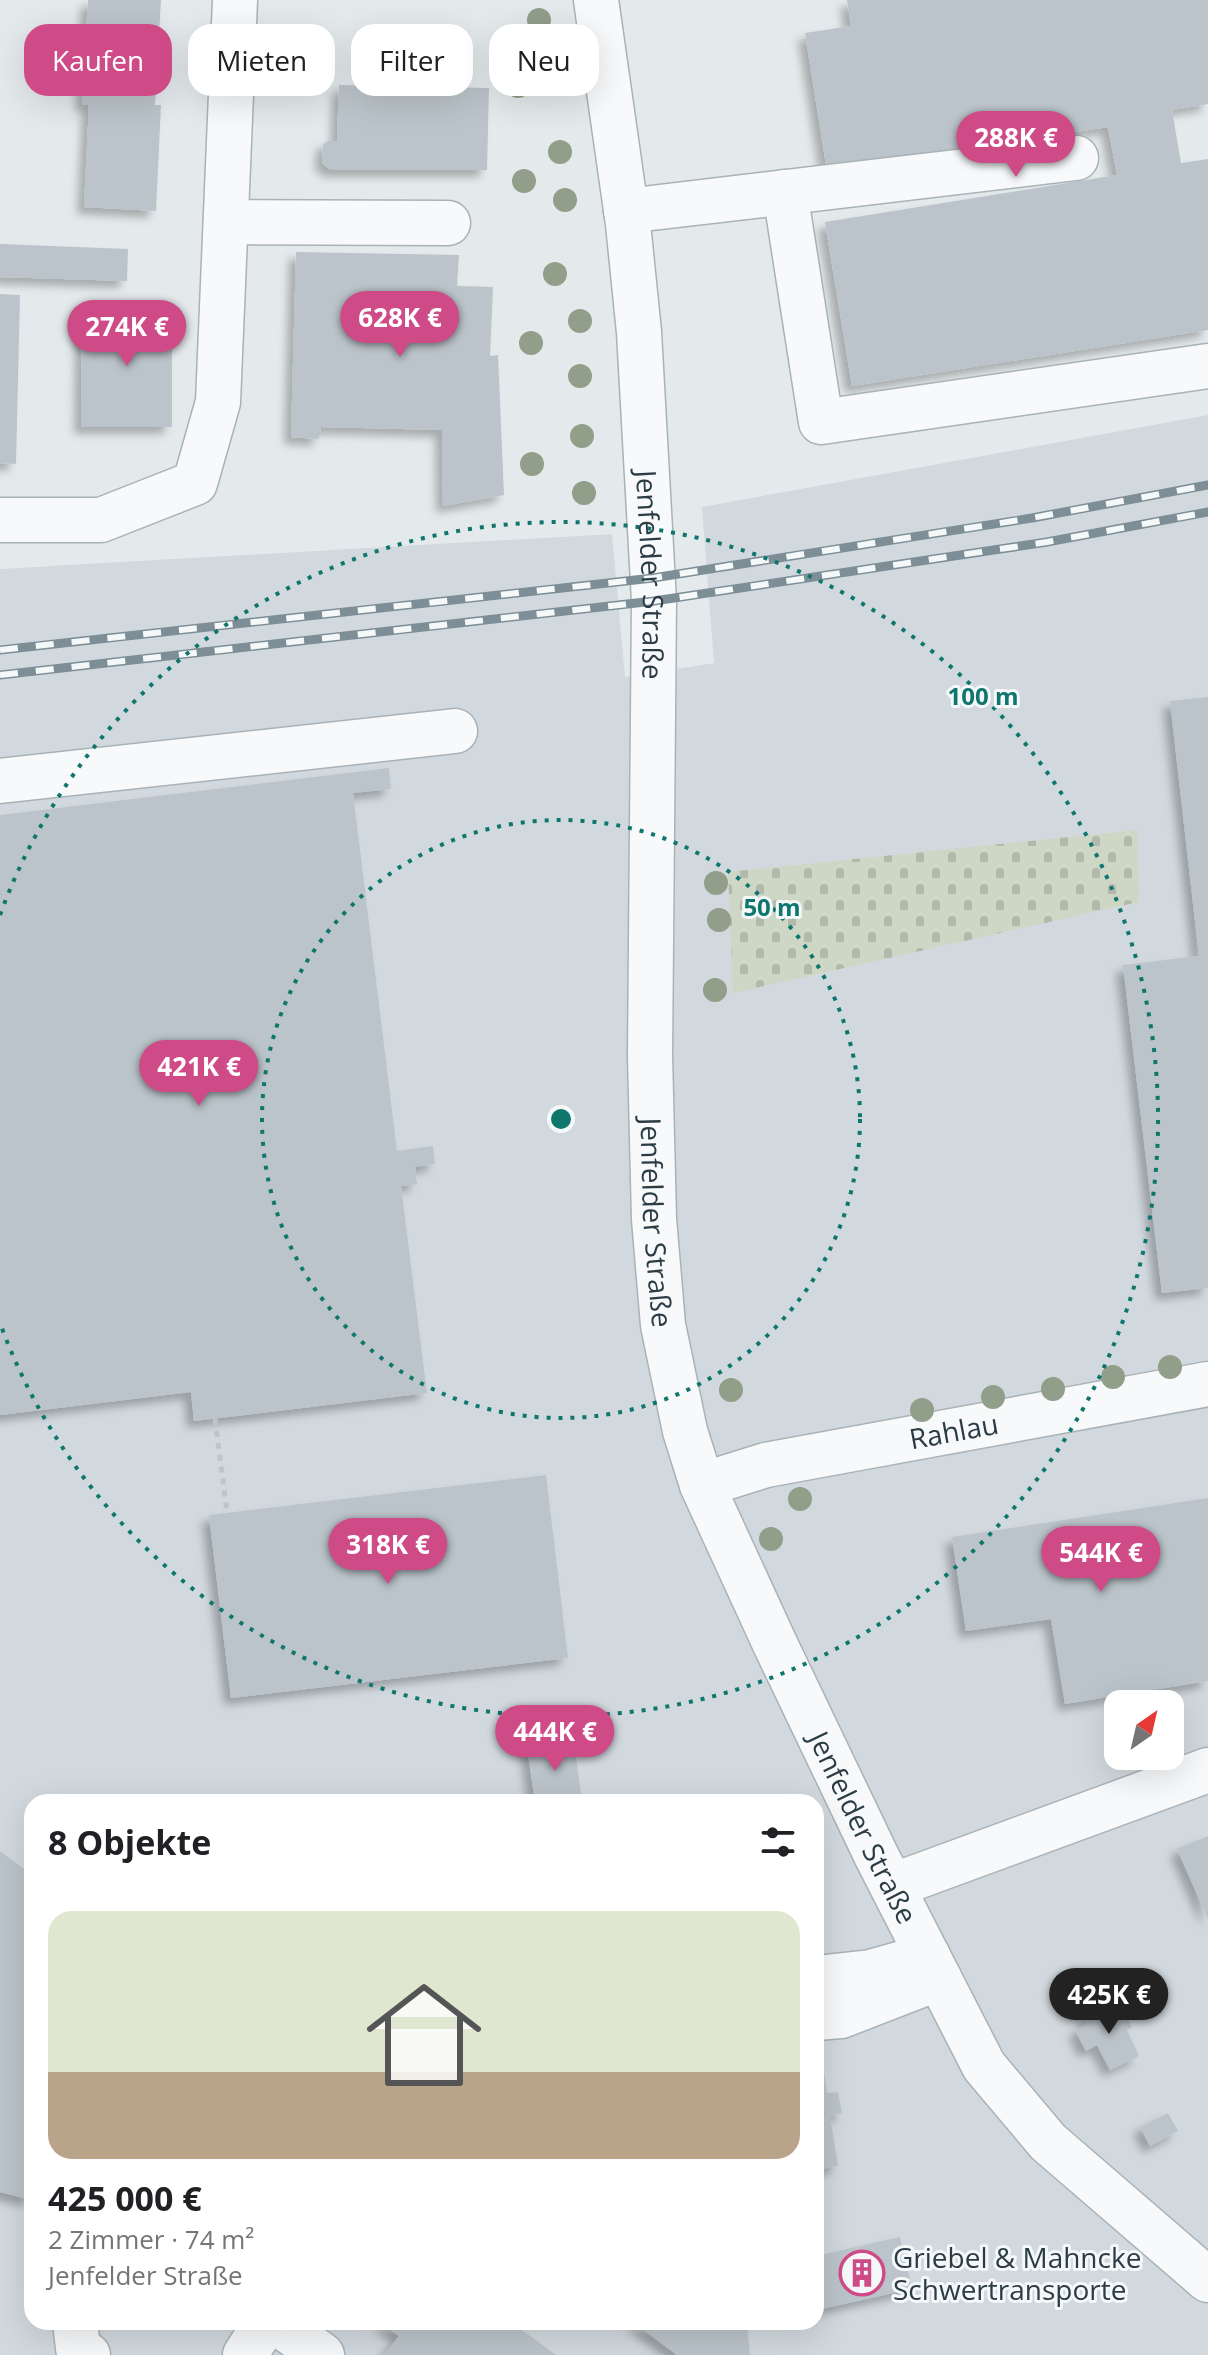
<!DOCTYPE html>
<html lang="de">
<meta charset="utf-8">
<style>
:root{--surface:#fff;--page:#f2f2f2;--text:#202124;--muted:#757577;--line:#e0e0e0;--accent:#cf4b87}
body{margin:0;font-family:"Open Sans",sans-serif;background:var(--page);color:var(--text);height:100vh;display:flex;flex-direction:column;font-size:30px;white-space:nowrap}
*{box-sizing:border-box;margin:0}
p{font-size:26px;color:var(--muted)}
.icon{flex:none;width:44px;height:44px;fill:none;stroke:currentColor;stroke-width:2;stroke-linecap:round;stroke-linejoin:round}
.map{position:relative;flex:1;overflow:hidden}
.drawer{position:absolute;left:24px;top:1794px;width:800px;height:536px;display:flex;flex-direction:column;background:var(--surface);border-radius:24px;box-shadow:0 8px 32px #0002}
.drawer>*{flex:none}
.top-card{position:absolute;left:24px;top:24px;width:800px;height:72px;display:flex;gap:16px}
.needle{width:52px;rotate:34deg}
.fabs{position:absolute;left:1104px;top:1690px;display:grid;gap:16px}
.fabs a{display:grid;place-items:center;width:80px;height:80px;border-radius:16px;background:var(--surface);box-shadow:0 8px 32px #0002;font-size:40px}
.price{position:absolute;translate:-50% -68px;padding:0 18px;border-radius:28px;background:var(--accent);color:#fff;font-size:26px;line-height:52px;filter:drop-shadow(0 2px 4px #0008)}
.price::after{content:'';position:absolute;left:50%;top:48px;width:24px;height:18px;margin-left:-12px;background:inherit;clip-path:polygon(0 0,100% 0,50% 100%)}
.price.current{background:#222;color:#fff}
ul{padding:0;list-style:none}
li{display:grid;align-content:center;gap:16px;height:424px;padding:0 24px}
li+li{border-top:2px solid var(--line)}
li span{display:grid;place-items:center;height:248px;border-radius:24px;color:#555}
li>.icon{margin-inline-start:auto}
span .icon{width:144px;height:144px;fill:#fffc;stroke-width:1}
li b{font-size:34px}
h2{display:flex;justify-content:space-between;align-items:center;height:96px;padding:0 24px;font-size:34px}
.chip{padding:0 28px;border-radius:24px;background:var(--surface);box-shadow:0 8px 32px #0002;font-size:28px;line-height:72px}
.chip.current{background:var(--accent);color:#fff}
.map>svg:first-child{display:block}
.built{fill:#d2d9de;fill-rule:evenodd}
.cemetery{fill:url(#cemetery-stones)}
.building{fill:#bbc4ca;filter:url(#shadow)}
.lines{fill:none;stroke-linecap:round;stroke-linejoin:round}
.minor-casing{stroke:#a9b2b7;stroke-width:47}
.path{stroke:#bec4c7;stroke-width:5;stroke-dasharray:6 6;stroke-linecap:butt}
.minor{stroke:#f7f9fa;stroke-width:44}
.rail-casing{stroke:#7d8e96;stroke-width:9}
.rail{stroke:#f4f8f9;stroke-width:6;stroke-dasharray:18;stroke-linecap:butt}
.tree{fill:#909e8a}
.ring{fill:none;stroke:#0f766e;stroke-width:4;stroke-dasharray:4 8}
.labels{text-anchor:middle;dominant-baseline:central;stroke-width:6;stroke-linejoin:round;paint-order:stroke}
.street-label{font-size:28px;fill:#2b3c45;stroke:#f4f8f9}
.poi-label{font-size:28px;fill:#2b3c45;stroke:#f4f8f9;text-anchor:start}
.centre{fill:#0f766e;stroke:#f4f8f9;stroke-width:4}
.ring-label{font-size:24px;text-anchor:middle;font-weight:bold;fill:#0f766e;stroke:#f4f8f9;stroke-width:6;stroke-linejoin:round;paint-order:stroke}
</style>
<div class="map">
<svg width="1208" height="2355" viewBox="0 0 1208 2355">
<defs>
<pattern id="cemetery-stones" width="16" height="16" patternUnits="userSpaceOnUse" patternTransform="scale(2)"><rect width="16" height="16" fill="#ced6c5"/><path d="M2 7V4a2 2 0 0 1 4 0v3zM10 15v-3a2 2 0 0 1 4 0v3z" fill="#b1b9ab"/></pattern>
<filter id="shadow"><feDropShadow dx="-7" dy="7" stdDeviation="4" flood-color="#0004"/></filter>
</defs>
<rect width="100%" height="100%" fill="#e4eaec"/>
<path class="built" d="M1208,415V2355H0V569L612,534L625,677L714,663L702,507ZM1118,1704H1170V1756H1118ZM32,1802H816V2322H32Z"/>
<path class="cemetery" d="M1137,830L1139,902L733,993L728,872Z"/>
<path class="building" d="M88,0H161L155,105H161L156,211L84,207L89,105L82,104Z
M847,0H1208V104L1172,110L1181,163L1208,159V330L852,386L825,222L1117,175L1108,127L827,171L805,33L851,26Z
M339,85L489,88L487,170H331L322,163L323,144L328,141H337Z
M0,244L128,249L127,281L0,277Z
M296,252L459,255L457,286L493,287L490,356L498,355L504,495L443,506L442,430L321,427L319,439L291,437Z
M0,294L20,295L16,464L0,463Z
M82,309H172V427H81Z
M1208,697V1288L1162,1293L1123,965L1199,956L1170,701Z
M389,768L391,789L353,793L397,1151L433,1146L435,1164L415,1167L417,1184L401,1186L427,1393L194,1421L191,1392L0,1415V815Z
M546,1475L568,1658L231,1698L209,1515Z
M1208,1498V1681L1065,1704L1051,1619L966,1631L952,1537Z
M574,1741L582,1802H535L527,1747Z
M1208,1836V1919L1177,1849Z
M0,1851L32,1875V2200L0,2192Z
M1114,2004L1116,2009L1121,2006L1132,2027L1127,2030L1139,2056L1110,2070L1097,2045L1086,2051L1075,2030L1087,2024L1084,2018Z
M824,2072L827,2093L838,2092L842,2113L830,2116L838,2166L816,2170V2073Z
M1168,2113L1178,2131L1150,2146L1140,2127Z
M900,2237L912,2289L816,2310V2256Z
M380,2322H511L556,2355H384L399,2336Z
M633,2322H754L747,2325L750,2355H677Z"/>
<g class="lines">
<g class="minor-casing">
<g id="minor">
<path id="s1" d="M596,0L628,224L639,332L654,601L650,1056L654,1219L663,1325L685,1431L702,1485L775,1644L876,1855L984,2066L1048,2142L1208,2280"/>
<path d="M785,192L821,422L1208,366"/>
<path d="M626,211L1076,158"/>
<path d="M226,222L448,223"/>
<path d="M0,520H101L195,483L218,402L235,0"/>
<path d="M0,781L455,731"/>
<path id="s2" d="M702,1485L766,1465L1208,1384"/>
<path d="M892,1886L1208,1770"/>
<path d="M816,1978L871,1972L928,1956"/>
<path d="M816,2018L841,2016L939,1978"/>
<path d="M75,2322L78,2348L88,2355"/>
<path d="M276,2322L322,2355"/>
<path d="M245,2355L266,2322"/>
</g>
</g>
<path class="path" d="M215,1419L227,1512"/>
<use href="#minor" class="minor"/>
<g class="rail-casing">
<path id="rail" d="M0,650L653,578L1032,518L1208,485
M0,675L654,601L1047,542L1208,512"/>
</g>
<use href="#rail" class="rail"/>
</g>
<g class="tree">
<circle cx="539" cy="20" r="12"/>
<circle cx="551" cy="80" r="12"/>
<circle cx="518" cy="86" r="12"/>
<circle cx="560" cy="152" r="12"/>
<circle cx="524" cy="181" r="12"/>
<circle cx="565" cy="200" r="12"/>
<circle cx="555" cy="274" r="12"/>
<circle cx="580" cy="321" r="12"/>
<circle cx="531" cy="343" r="12"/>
<circle cx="580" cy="376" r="12"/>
<circle cx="582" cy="436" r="12"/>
<circle cx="532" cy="464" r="12"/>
<circle cx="584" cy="493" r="12"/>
<circle cx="716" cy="883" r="12"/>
<circle cx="719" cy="920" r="12"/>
<circle cx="715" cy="990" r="12"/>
<circle cx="1170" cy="1367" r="12"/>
<circle cx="1113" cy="1377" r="12"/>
<circle cx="1053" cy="1389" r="12"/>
<circle cx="731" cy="1390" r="12"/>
<circle cx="993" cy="1397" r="12"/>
<circle cx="922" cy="1410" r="12"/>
<circle cx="800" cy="1499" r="12"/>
<circle cx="771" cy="1539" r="12"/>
</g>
<g class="ring">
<circle cx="561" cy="1119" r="299"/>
<path d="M0 915A597 597 0 1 1 0 1323"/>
</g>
<defs>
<g id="building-ring" transform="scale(2.3)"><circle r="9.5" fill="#f4f8f9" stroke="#cf4b87" stroke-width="1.5"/><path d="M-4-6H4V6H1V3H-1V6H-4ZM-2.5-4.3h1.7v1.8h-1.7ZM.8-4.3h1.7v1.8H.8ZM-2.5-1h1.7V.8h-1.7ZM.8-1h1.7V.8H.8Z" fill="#cf4b87"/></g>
</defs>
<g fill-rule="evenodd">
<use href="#building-ring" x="862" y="2273"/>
</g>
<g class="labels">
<g class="street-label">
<text stroke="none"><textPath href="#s1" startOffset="578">Jenfelder Straße</textPath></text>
<text stroke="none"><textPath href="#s1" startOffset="1226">Jenfelder Straße</textPath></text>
<text stroke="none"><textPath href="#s2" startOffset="258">Rahlau</textPath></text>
<text stroke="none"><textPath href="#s1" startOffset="1872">Jenfelder Straße</textPath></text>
</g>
<g class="poi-label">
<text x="893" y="2257">Griebel &amp; Mahncke<tspan x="893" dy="32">Schwertransporte</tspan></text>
</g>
</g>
<circle cx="561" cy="1119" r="12" class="centre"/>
<g class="ring-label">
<text x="983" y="705">100 m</text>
<text x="772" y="916">50 m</text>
</g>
</svg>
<div class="fabs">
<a><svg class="needle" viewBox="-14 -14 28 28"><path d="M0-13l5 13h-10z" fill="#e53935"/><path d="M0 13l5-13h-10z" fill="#757577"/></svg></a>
</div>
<b class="price" style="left:1016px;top:179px">288K €</b>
<b class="price" style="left:400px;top:359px">628K €</b>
<b class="price" style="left:127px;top:368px">274K €</b>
<b class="price" style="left:199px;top:1108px">421K €</b>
<b class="price" style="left:388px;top:1586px">318K €</b>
<b class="price" style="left:1101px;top:1594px">544K €</b>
<b class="price" style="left:555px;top:1773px">444K €</b>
<b class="price current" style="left:1109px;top:2036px">425K €</b>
<div class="top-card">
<a class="chip current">Kaufen</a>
<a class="chip">Mieten</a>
<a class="chip">Filter</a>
<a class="chip">Neu</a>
</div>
<section class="drawer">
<h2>8 Objekte<svg class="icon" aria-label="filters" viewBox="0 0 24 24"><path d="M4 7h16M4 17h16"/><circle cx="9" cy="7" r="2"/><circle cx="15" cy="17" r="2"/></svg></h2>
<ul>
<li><span style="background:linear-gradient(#dfe7d0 65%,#b9a48a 0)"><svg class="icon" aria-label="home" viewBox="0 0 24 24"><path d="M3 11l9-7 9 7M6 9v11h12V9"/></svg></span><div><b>425 000 €</b><p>2 Zimmer · 74 m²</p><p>Jenfelder Straße</p></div></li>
</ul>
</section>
</div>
